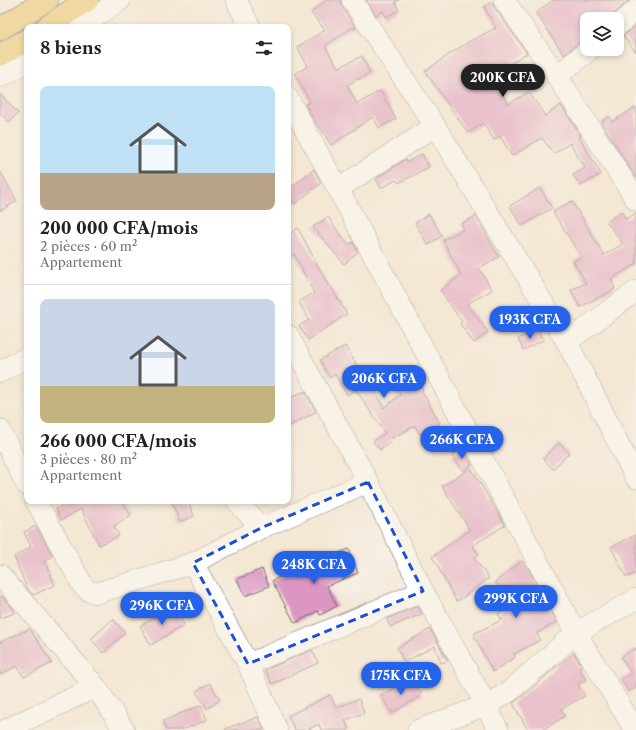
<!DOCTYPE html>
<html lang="fr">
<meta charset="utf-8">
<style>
:root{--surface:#fff;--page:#f6f6f6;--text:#222;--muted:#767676;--line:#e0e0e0;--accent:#2563eb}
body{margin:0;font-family:"Libre Caslon Text",serif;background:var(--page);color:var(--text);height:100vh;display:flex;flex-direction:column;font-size:15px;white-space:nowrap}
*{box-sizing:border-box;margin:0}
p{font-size:13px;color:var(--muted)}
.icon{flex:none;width:22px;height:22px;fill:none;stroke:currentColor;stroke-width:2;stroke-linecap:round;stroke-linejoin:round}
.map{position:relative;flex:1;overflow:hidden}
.side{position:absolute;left:24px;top:24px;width:267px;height:480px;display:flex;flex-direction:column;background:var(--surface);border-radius:8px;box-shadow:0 2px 6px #0003}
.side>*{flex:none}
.buttons{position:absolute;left:580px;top:12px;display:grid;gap:8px}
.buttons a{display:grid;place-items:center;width:44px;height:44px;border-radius:8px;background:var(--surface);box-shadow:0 2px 6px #0003;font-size:20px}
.price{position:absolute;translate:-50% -34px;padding:0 9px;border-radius:14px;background:var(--accent);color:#fff;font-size:13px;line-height:26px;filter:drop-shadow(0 1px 2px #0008)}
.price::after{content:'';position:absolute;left:50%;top:24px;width:12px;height:9px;margin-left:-6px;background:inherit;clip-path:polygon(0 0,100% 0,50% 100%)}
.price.on{background:#222;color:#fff}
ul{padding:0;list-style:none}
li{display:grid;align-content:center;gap:8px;height:212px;padding:0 16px}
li+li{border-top:1px solid var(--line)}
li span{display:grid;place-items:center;height:124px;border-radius:8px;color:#555}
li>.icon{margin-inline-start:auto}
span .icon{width:72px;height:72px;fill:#fffc;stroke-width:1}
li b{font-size:17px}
h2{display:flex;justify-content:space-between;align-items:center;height:48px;padding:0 16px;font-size:17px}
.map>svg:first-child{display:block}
.building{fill:#dd95c2}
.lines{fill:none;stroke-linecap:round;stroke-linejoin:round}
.minor-casing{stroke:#6c6770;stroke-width:22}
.highway-casing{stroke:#6c6770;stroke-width:24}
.minor{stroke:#fff;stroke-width:21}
.highway{stroke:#ebc669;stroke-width:22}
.marked{fill:none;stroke:#1d4ed8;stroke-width:3;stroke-dasharray:8 5;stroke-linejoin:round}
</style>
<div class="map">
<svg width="636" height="730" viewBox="0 0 636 730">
<rect width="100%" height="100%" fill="#f6f6f2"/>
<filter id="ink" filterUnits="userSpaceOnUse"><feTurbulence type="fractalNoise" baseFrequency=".025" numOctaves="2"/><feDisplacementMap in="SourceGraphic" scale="8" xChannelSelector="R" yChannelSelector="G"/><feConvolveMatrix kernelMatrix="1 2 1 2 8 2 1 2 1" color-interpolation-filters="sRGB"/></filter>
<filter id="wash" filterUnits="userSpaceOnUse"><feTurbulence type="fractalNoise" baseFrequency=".012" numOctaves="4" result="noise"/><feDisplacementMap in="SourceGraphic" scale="16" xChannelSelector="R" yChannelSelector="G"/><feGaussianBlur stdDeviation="0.9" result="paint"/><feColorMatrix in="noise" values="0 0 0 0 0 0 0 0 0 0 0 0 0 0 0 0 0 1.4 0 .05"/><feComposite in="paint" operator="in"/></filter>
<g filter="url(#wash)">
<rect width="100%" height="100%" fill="#f4e7d3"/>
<g id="blocks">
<path class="building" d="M326,0H340L342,7L356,28L354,29L353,27L325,46L338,68L362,56L370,73L347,85L357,104L380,91L396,119L379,128L373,117L331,145L319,126L318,127L305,104L310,102L295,74L308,66L297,47L325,30L311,13Z
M366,0H399L395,2L399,10L386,17L383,11L376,15Z
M553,0H630L608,19H587V38L582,40L564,55L536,13Z
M492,2L494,7L527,53L490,76L508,104L529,92L545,116L561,105L581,136L579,137L601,174L581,186L573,175L585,168L570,143L554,154L542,138L512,156L500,136L494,140L483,123L468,133L425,71L468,42L496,28L484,7Z
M636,26V52L623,36Z
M0,94L18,113L9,122L0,113Z
M636,107V178L601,122L609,117L612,122Z
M422,154L429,167L399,183L396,180L381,188L376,179L406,159L407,162Z
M314,169L321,183L295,204L288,196V190Z
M0,171L17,201L0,211Z
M540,188L552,208L522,226L510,206Z
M572,201L604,255L623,244L607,222L621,211L626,219L636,213V264L611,279L615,289L580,307L571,290L586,283L573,261L581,257L553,212Z
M429,214L442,236L428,245L415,223Z
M476,216L499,257L479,268L492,290L467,304L488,332L474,343L460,324L462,322L440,290L461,275L443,240L464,229L461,224Z
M328,217L348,245L353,242L358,252L344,264L313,227Z
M298,228L328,285L329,284L347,314L308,340L299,326L309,320L299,302L314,293L294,254L288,259V235Z
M537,329L543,340L523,350L518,339Z
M345,346L384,408L400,395L394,387L411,374L423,390L422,391L440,423L420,434L415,426L390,439L391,441L380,450L373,441L385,433L356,390L347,395L335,374L330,378L320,360Z
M305,391L316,412L288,427V399Z
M559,443L569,453L553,469L543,459Z
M463,448L472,465L463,471L452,455Z
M471,468L505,525L472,546L479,554L474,558L489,578L461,599L456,601L438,567H439L432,557L470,530L442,486Z
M71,501H122L131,515L114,526L119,536L99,545L81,509L61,520L56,509Z
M171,501H188L194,516L180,522Z
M36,526L53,556L44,561L55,585L33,595L27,588L14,557L31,547L24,532Z
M636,535V573L626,577L611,547Z
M349,549L358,573L327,586L337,606L320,615L318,611L295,623L272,581L293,570L294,573L316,562Z
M522,561L528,568L557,622L537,633L540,640L514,654L515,657L493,672L475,638V633L502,620L498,614L514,606L495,582Z
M262,569L269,586L245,596L237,579Z
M2,596L13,609L15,613L0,618V597Z
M418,606L422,614L390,627L387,619Z
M174,607L184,625L151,645L140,626Z
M113,619L125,633L103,653L91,639Z
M30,629L52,663L24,677L17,666L0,675V642Z
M430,629L448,661L441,663L435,646L404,662L397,648Z
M636,648V688L628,692L621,679L631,674L621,657Z
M312,650L318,663L272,684L265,670Z
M574,653L582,665L579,667L586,680L578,684L585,696L561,709L565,716L543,730H528L513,703L530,690L558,665Z
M412,680L422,695L392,713L381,695Z
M210,683L220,700L207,709L196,691Z
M330,695L336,708L359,699L364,713L345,720L349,730H321L319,724L307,730H295L288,716Z
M201,705L207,720L182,730H166L163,721Z
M258,717L264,730H226L225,729Z"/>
</g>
</g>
<g filter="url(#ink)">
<use href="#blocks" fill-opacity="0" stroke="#6c6770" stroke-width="1"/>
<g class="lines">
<g class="minor-casing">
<path id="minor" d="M236,0L250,27
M352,0L435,126L567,342L636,478
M504,0L557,76L636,200
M617,26L636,10
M81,27L120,0
M557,76L590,49
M0,77L27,62
M288,98L338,189L576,633L635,730
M338,189L435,126
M288,335L368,482L423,591L486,705L498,730
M567,342L636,291
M0,372L27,357
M0,430L27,485
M36,501L83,586L89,591L97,593L193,563L261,528L368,482
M237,501L261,528
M193,563L248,664L277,730
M0,575L96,687L124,730
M248,664L423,591
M5,730L96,687
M418,730L486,705L510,691L576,633L636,599"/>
</g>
<g class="highway-casing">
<path id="highway" d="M47,27L87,0
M0,29L47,0
M0,55L27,40"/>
</g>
<use href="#minor" class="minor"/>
<use href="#highway" class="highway"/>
</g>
</g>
<path d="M0 0H636V730H0ZM368,482L423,591L248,664L193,563L261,528Z" fill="#f4e7d3" fill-opacity=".55" fill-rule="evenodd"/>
<path class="marked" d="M368,482L423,591L248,664L193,563L261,528Z"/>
</svg>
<div class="buttons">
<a><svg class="icon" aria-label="layers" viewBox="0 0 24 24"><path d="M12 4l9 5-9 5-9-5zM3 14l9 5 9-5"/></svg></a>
</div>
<b class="price on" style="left:503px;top:98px">200K CFA</b>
<b class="price" style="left:530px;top:340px">193K CFA</b>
<b class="price" style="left:384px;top:399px">206K CFA</b>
<b class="price" style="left:462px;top:460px">266K CFA</b>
<b class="price" style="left:314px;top:585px">248K CFA</b>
<b class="price" style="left:516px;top:619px">299K CFA</b>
<b class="price" style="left:162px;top:626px">296K CFA</b>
<b class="price" style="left:401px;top:696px">175K CFA</b>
<section class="side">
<h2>8 biens<svg class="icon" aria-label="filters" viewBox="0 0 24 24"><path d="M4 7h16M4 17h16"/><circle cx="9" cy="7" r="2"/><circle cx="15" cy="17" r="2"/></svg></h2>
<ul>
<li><span style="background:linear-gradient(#bfe0f5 70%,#b9a48a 0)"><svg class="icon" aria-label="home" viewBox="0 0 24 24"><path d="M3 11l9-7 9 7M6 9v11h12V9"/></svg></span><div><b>200 000 CFA/mois</b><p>2 pièces · 60 m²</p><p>Appartement</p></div></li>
<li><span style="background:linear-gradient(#c9d6e8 70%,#c2b280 0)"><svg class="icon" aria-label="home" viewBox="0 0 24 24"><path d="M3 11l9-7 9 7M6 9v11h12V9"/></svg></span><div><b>266 000 CFA/mois</b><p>3 pièces · 80 m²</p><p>Appartement</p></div></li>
</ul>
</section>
</div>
